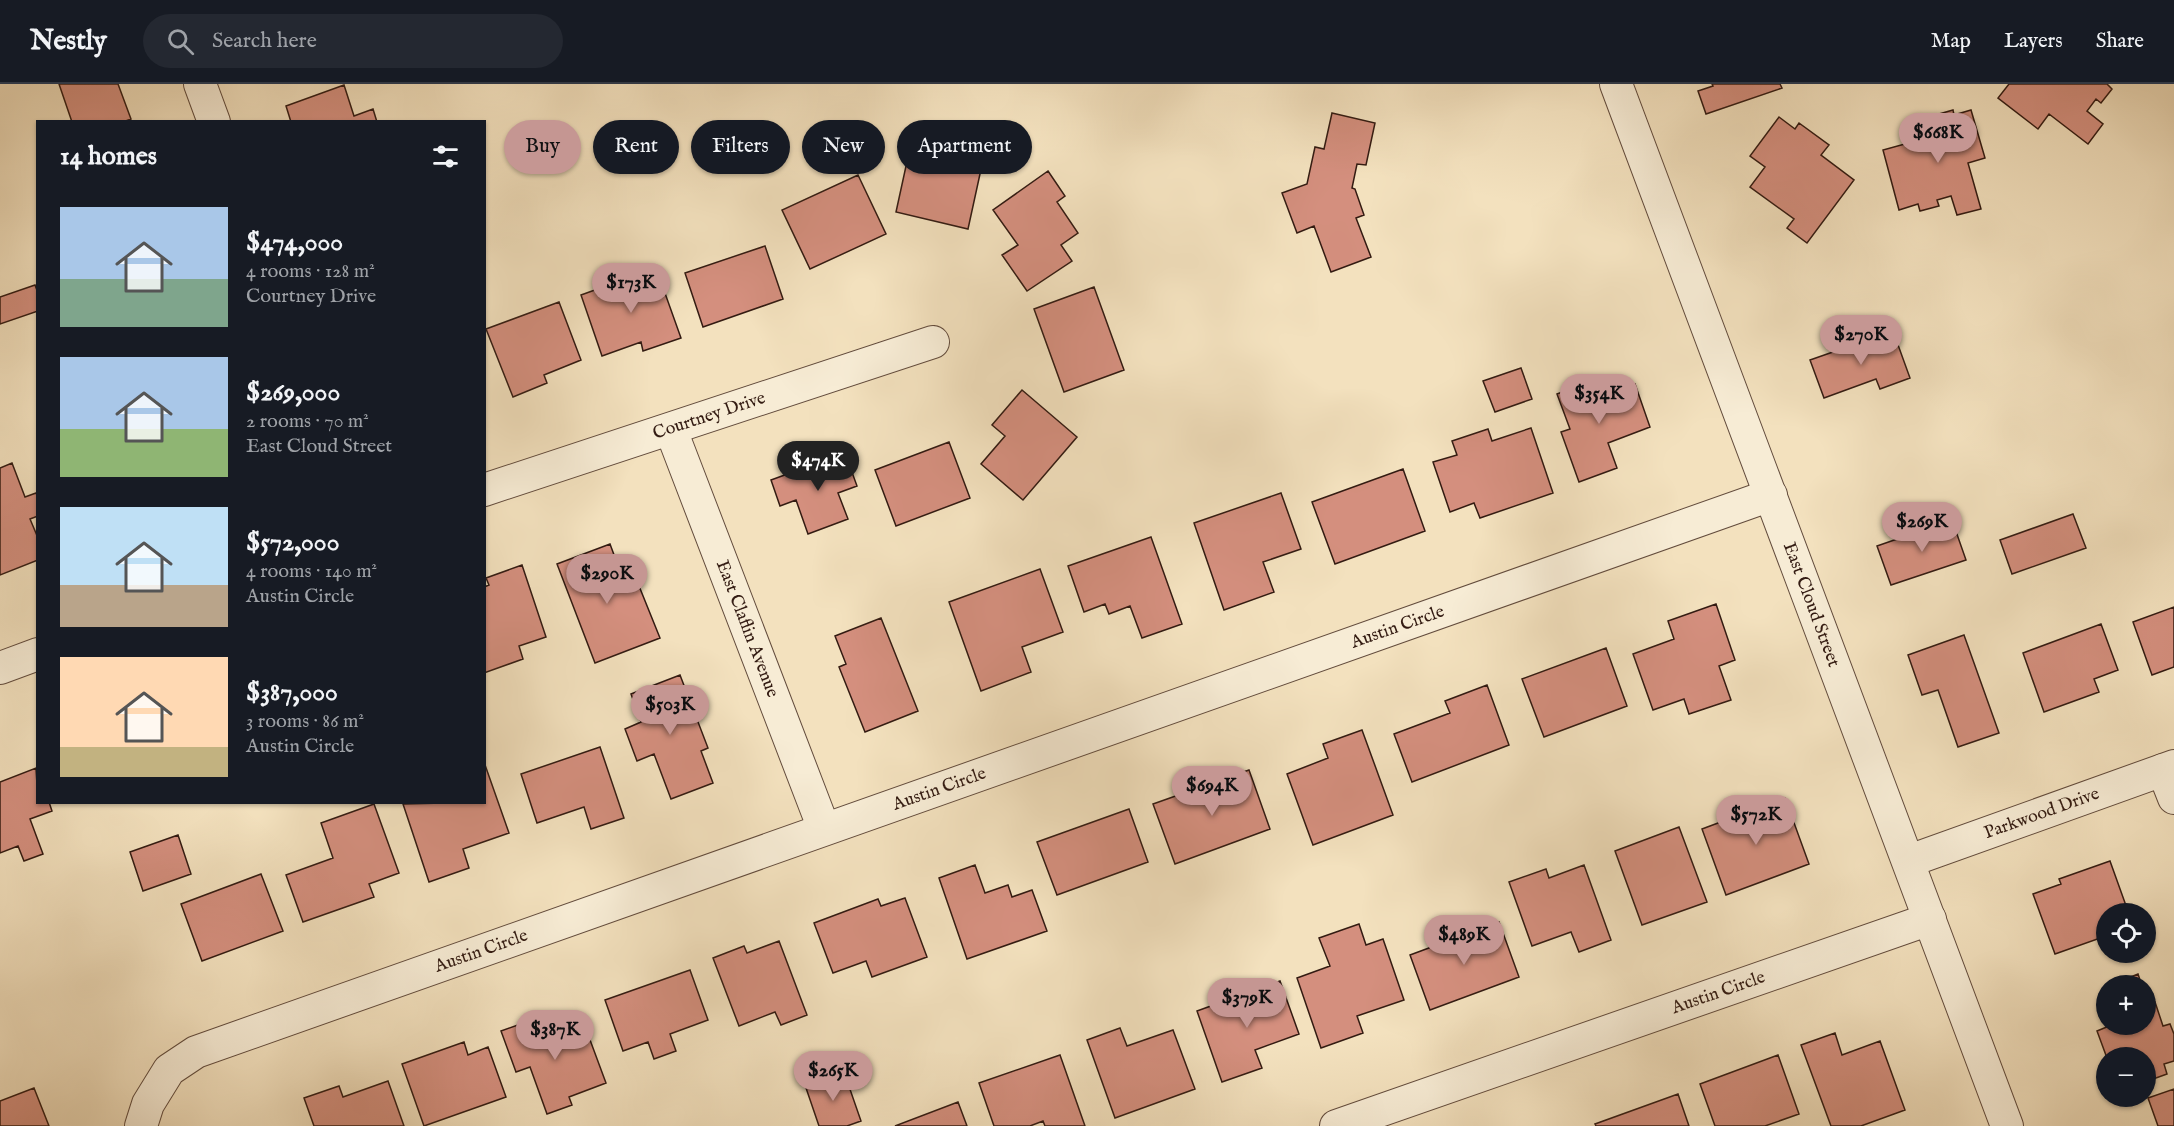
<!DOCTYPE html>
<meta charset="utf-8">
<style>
:root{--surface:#171b24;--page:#242831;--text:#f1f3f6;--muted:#9ea1a6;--line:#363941;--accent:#c59692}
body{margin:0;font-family:"IM FELL English",serif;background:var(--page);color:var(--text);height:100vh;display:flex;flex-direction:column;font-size:22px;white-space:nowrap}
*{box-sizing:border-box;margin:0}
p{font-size:20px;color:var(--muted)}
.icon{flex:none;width:33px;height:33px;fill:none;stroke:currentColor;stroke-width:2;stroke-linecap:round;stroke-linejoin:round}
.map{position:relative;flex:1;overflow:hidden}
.panel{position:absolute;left:36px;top:36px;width:450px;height:684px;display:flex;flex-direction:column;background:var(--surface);border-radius:0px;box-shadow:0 2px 4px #0004}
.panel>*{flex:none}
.hud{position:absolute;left:504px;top:36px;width:570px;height:54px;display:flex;gap:12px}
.fabs{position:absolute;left:2096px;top:819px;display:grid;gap:12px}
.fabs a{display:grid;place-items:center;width:60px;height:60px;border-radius:50%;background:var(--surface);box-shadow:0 2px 4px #0004;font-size:30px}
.price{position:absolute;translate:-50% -51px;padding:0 14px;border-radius:21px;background:var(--accent);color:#111;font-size:20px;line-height:39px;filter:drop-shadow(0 2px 3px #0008)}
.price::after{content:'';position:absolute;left:50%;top:36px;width:18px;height:14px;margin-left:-9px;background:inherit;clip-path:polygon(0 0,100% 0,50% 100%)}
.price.selected{background:#222;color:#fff}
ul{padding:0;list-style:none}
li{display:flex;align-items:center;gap:18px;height:150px;padding:0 24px}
li span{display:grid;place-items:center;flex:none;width:168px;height:120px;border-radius:0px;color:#555}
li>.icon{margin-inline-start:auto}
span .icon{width:72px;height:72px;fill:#fffc;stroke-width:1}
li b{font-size:26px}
h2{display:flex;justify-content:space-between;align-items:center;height:72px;padding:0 24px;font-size:26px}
.tag{padding:0 21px;border-radius:27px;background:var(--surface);box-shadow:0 2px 4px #0004;font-size:21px;line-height:54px}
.tag.selected{background:var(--accent);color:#111}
header{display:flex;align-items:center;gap:36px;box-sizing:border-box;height:84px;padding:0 30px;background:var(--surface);border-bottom:2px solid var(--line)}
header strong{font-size:28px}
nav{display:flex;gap:33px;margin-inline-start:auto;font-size:21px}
.search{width:420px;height:54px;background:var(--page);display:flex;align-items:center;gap:15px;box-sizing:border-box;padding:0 21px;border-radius:33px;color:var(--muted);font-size:22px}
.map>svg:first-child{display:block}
.building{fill:#d48f7e;stroke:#331b12;stroke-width:1.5}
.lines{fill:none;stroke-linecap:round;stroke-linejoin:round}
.minor-casing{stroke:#634c3d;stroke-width:34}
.minor{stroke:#f7ecd5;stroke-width:32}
.labels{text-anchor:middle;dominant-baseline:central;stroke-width:4.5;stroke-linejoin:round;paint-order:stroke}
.street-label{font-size:18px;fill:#331b12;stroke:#f7ecd5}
</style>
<header>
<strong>Nestly</strong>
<div class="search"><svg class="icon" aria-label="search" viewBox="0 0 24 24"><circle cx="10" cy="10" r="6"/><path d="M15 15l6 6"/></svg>Search here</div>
<nav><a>Map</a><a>Layers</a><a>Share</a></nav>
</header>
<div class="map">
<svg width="2174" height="1042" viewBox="0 0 2174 1042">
<rect width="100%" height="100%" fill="#f3e1be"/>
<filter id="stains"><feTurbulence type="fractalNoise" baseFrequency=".00333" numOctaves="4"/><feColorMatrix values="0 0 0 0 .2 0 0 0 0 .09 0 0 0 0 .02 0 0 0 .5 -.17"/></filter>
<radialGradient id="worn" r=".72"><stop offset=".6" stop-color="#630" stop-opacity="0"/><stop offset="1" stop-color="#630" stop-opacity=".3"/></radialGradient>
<path class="building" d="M59,0H118L131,35L123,38H72Z
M1712,0H1780L1782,4L1706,30L1698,7L1713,2Z
M2009,0H2107L2112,5L2101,19L2096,15L2087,27L2103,40L2088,60L2049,30L2038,45L1998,14Z
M344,1L354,32L373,25L377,38H291L286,22Z
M1953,26L1954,31L1971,26L1985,74L1968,79L1981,125L1957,131L1951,112L1937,116L1939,122L1920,127L1918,120L1899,126L1883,66L1923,55L1918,36Z
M1332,29L1375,39L1366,81L1357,80L1352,104L1355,105L1364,131L1356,134L1371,173L1331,188L1314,142L1297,149L1282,109L1307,100L1315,63L1324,65Z
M1779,33L1795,45L1799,39L1829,61L1821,71L1854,96L1807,159L1787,144L1794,135L1750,103L1765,83L1750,72Z
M913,50L985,67L968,145L896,128Z
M1048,87L1065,112L1057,118L1078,149L1061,161L1072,177L1027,207L1002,171L1018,161L993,126Z
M858,91L886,150L810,185L782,126Z
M765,162L783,215L703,243L685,189Z
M656,184L681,254L643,267L641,258L602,272L581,211Z
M35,201L38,209V227L0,240V213Z
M1094,203L1124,286L1064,308L1034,225Z
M559,218L581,276L544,291L547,299L513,313L486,245Z
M1893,247L1910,294L1880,305L1876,295L1824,314L1810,276Z
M1521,284L1532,315L1495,328L1483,297Z
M1598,295L1604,312L1635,300L1650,343L1608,359L1617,384L1579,398L1561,348L1570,345L1557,310Z
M1022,306L1077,353L1023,416L981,380L1005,352L992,341Z
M1531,344L1553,409L1480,434L1474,419L1450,428L1433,378L1457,371L1452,357L1488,345L1492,357Z
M949,358L970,414L896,442L875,386Z
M845,369L857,402L838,409L848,435L808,450L796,416L780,422L771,396Z
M12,379L25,413L36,409L38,414V432L30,435L38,454V476L0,491V384Z
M1403,385L1425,447L1335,480L1312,418Z
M1281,409L1301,465L1263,478L1274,508L1224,526L1194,439Z
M2073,430L2086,464L2012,490L2000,456Z
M1952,436L1966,476L1891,501L1877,462Z
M1151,453L1182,540L1142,554L1130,522L1109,530L1105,520L1084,528L1068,482Z
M610,460L627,506L639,502L660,554L595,579L557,480Z
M522,481L546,553L519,562L523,575L484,589V503L489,501L486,494Z
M1040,485L1063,548L1022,563L1031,588L981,607L949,518Z
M1716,520L1735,576L1719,582L1731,616L1689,630L1684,615L1653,626L1633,570L1674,555L1668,537Z
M2174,523V583L2152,591L2133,538Z
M881,534L918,627L865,648L839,583L846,580L835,552Z
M2101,540L2118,586L2094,595L2099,608L2044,628L2023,569Z
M1964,551L1999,649L1958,663L1938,606L1922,611L1908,571Z
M1606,564L1627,622L1544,653L1522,595Z
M680,591L708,664L701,667L713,699L671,715L654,670L637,677L625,645L641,638L631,610Z
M1487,601L1509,661L1412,698L1394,650L1450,629L1445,617Z
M1362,646L1393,731L1313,761L1287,690L1328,674L1323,660Z
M600,663L624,734L591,745L584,723L537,739L521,690Z
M484,678L509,749L463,765L469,784L429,798L403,720L484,718Z
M36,684L38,718H49L52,727L30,735L43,770L24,777L18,762L0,769V698Z
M1249,686L1270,745L1175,780L1153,720Z
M1785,714L1809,780L1726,811L1702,745Z
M374,720L399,789L369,800L374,813L303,838L286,791L333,774L321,739Z
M1129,725L1148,778L1057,811L1037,758Z
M1679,743L1707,818L1642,841L1615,767Z
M178,751L191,790L143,807L130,768Z
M2110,777L2129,830H2106V852L2055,870L2033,810L2061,800L2059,795Z
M975,781L985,809L1008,801L1012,813L1032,806L1047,847L967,875L939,794Z
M1584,781L1611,856L1579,868L1571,848L1532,862L1509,798L1546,785L1549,794Z
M261,790L283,847L202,877L181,820Z
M905,814L927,873L872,893L866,877L833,889L814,839L878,815L881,822Z
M1499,838L1519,893L1430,926L1410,871Z
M1359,840L1366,861L1383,855L1404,916L1357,932L1363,949L1321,964L1297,894L1330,882L1319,854Z
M779,857L807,931L781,941L775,928L739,942L713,874L744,862L747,869Z
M690,886L708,936L670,950L676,967L654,975L648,958L623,967L605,916Z
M2138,890L2142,902H2108Z
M1280,897L1299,950L1255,966L1262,984L1222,998L1197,927Z
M2145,908L2150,920L2155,918L2163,942L2170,940L2174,950V977L2164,980L2167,990L2145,998V974H2125L2123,970L2107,974L2097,947L2114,940H2145Z
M535,935L541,952L583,937L606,999L569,1013L572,1021L547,1030L530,983L516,988L501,947Z
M1120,944L1127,962L1173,946L1195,1005L1115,1034L1087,956Z
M1835,949L1842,971L1880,957L1905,1026L1861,1042H1831L1801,961Z
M464,958L468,971L488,963L506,1013L424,1042L402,980Z
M1060,971L1085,1042H1045L1043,1037L1030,1042H994L979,999Z
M1778,971L1799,1030L1765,1042H1715L1700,1000Z
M844,988L861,1037L847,1042H819L805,1001Z
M388,997L404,1042H314L304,1014L339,1002L343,1013Z
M34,1004L49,1042H0V1017Z
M2174,1005V1042H2158L2148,1014Z
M1678,1010L1689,1042H1596L1595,1040Z
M958,1018L967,1042H895Z"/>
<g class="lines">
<g class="minor-casing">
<g id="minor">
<path d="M200,0L214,38"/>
<path id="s1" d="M1616,0L2007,1042"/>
<path id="s2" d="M671,346L824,745"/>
<path id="s3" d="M484,406L933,258"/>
<path d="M0,584L38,570"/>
<path d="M2163,686L2174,714"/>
<path id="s4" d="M1909,777L2174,682"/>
<path id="s5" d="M141,1042L148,1020L169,986L196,968L1771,411"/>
<path id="s6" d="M1336,1042L1930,835"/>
</g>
</g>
<use href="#minor" class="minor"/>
</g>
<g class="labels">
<g class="street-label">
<text stroke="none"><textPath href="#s3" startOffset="237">Courtney Drive</textPath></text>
<text stroke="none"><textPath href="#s1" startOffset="556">East Cloud Street</textPath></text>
<text stroke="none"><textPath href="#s5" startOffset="1370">Austin Circle</textPath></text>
<text stroke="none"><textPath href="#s2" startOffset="213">East Claflin Avenue</textPath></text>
<text stroke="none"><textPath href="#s5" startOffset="884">Austin Circle</textPath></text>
<text stroke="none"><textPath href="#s4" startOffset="141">Parkwood Drive</textPath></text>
<text stroke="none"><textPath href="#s5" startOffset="398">Austin Circle</textPath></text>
<text stroke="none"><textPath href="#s6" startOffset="405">Austin Circle</textPath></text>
</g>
</g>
<rect width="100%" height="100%" filter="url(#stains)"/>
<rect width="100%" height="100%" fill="url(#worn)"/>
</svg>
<div class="fabs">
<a><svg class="icon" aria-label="locate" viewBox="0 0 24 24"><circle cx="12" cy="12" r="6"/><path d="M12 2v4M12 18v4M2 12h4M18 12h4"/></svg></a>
<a>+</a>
<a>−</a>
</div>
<b class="price" style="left:1938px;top:80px">$668K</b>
<b class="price" style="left:631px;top:230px">$173K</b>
<b class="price" style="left:1861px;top:282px">$270K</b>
<b class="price" style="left:1599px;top:341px">$354K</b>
<b class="price selected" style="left:818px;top:408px">$474K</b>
<b class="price" style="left:1922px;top:469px">$269K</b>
<b class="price" style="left:607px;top:521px">$290K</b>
<b class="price" style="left:670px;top:652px">$503K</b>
<b class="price" style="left:1212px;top:733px">$694K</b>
<b class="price" style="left:1756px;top:762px">$572K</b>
<b class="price" style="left:1464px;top:882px">$489K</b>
<b class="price" style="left:1247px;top:945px">$379K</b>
<b class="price" style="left:555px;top:977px">$387K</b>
<b class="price" style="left:833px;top:1018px">$265K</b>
<div class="hud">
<a class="tag selected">Buy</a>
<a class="tag">Rent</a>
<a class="tag">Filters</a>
<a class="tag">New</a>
<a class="tag">Apartment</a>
</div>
<section class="panel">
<h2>14 homes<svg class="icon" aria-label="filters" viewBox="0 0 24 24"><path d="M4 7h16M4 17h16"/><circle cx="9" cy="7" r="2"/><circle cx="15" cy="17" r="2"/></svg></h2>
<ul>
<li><span style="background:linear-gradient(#a9c7e8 60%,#7fa58c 0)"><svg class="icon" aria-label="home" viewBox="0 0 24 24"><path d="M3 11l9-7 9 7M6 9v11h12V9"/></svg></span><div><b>$474,000</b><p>4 rooms · 128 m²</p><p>Courtney Drive</p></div></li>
<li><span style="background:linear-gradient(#a9c7e8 60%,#8fb573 0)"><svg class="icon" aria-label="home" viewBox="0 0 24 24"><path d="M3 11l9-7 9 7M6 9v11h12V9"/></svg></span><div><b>$269,000</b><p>2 rooms · 70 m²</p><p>East Cloud Street</p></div></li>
<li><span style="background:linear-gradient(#bfe0f5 65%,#b9a48a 0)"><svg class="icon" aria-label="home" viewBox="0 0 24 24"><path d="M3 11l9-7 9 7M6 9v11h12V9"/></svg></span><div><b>$572,000</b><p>4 rooms · 140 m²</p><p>Austin Circle</p></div></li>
<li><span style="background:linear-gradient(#ffd9b3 75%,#c2b280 0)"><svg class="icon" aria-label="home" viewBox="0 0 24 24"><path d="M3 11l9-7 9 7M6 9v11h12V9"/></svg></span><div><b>$387,000</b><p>3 rooms · 86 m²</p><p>Austin Circle</p></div></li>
</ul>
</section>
</div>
